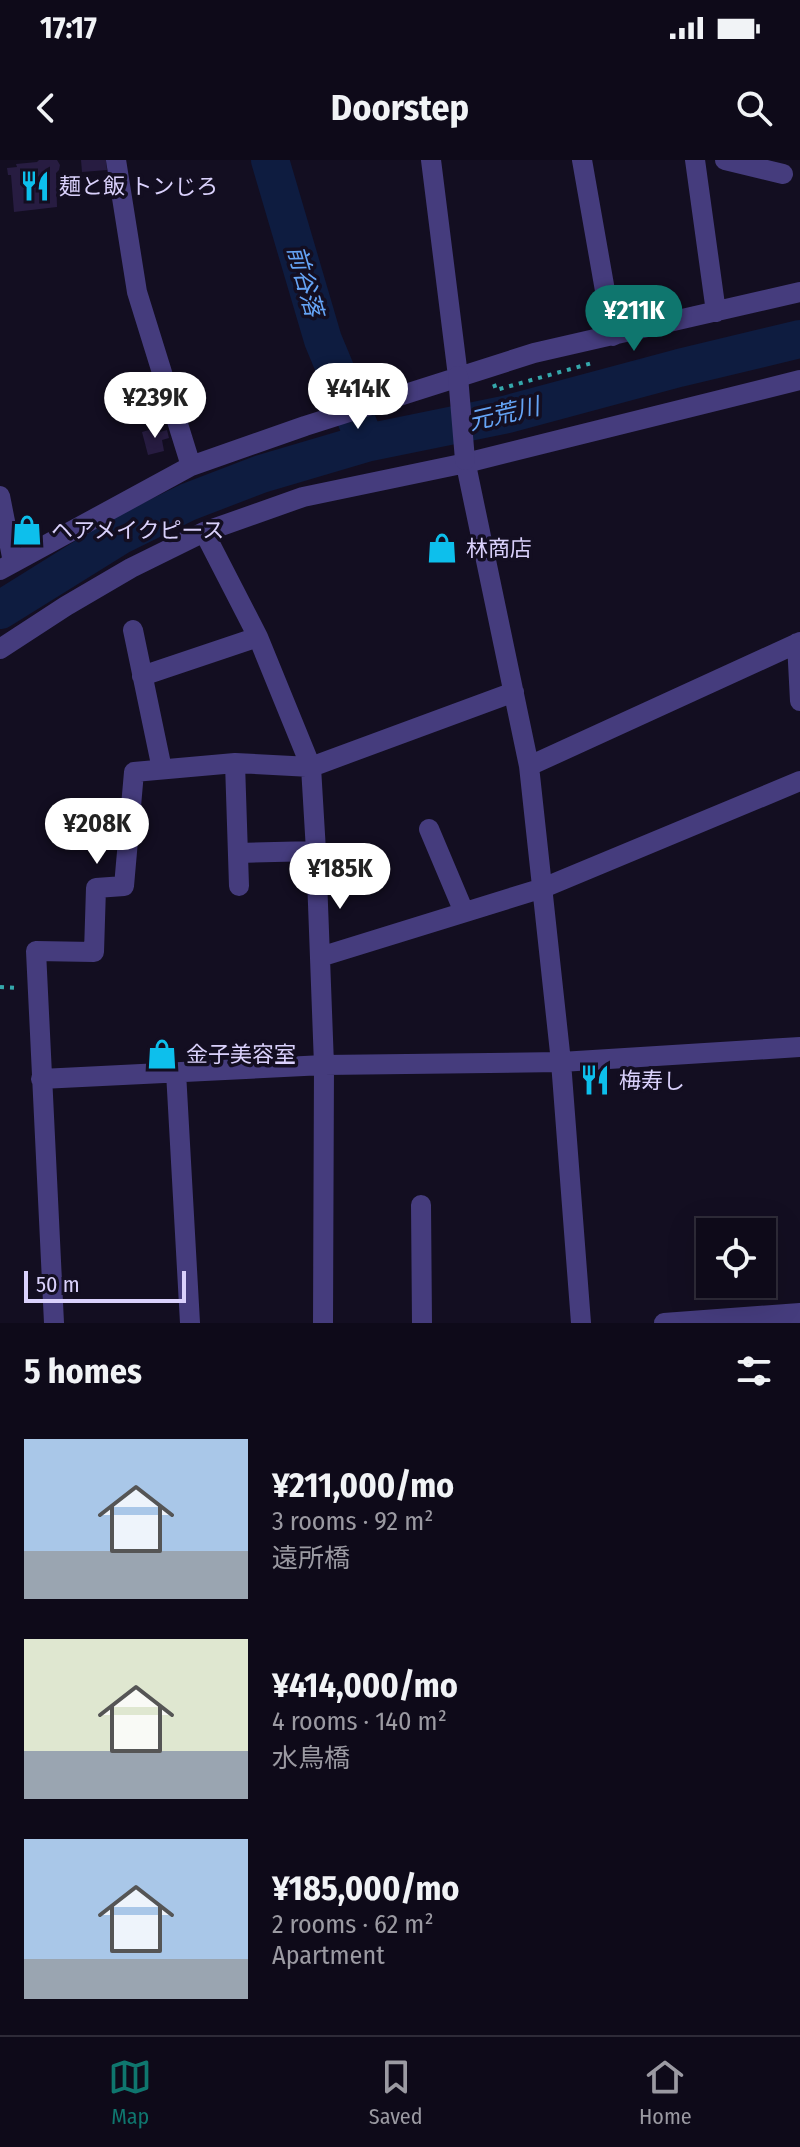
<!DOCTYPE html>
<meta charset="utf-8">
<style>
:root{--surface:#0e0a19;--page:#171322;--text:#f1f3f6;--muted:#9b9aa2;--line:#2e2b38;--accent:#0f766e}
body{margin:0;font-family:"Fira Sans Condensed","Noto Sans JP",sans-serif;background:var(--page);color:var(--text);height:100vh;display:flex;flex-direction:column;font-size:30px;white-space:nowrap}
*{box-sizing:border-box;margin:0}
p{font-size:26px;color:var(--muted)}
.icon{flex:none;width:44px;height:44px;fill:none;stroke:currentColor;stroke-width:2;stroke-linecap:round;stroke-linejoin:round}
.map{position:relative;height:1163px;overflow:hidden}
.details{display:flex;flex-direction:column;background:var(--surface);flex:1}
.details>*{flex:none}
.buttons{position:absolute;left:696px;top:1058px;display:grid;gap:16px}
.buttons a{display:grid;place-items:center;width:80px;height:80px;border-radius:0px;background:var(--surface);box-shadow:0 8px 32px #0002,0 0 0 2px var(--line);font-size:40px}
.scale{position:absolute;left:24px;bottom:20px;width:162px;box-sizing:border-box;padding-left:8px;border:4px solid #dad1fc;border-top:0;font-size:22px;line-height:28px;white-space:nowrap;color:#dad1fc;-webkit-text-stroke:6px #130e21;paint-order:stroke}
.price{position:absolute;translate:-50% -68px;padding:0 18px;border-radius:28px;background:#fff;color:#222;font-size:26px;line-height:52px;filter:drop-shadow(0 2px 4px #0008)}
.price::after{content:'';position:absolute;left:50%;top:48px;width:24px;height:18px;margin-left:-12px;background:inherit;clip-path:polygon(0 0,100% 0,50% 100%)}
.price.active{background:var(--accent);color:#fff}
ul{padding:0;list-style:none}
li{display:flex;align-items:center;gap:24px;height:200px;padding:0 24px}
li span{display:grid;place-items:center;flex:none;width:224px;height:160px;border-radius:0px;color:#555}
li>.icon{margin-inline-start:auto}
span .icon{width:96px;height:96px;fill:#fffc;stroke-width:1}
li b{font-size:34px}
h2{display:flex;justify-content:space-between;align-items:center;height:96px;padding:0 24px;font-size:34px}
.status{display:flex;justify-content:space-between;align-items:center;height:56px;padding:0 40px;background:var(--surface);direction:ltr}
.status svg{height:22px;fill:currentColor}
header{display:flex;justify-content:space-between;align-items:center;height:104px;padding:0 24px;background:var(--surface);font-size:36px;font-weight:700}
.dock{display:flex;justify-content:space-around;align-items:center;height:112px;border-top:2px solid var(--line);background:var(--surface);font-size:22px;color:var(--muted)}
.dock a{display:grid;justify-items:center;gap:4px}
.dock .active{color:var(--accent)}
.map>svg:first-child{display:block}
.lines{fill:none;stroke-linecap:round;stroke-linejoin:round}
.river{stroke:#0e1c40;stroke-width:38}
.building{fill:#271c41}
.path{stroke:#35a8ac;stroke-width:4;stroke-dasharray:4 6;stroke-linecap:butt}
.minor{stroke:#453c7d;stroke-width:20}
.minor-bridge{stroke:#453c7d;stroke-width:20}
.labels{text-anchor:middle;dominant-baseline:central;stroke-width:7;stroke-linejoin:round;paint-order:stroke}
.poi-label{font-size:22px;fill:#dad1fc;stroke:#130e21;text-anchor:start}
.water-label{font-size:24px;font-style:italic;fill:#65a4f6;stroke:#130e21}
</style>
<div class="status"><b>17:17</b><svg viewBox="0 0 49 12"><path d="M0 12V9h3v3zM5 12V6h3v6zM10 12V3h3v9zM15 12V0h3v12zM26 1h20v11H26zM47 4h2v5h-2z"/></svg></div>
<header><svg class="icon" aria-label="back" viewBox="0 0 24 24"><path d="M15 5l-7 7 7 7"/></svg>Doorstep<svg class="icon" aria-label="search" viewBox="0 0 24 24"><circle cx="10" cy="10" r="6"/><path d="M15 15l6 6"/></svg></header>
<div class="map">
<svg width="800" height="1163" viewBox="0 0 800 1163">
<rect width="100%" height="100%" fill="#130e21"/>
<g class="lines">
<path class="river" d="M270,0L323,180L366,283
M0,450L119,376L188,342L261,314L366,283L508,254L679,208L800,179"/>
</g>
<path class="building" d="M39,0H57L60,5L59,10L56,13L57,47L14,52L11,15H8L7,8L17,7L16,4L37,2Z
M81,0H106L107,10L82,12Z
M159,267L160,272L167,270L169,278L162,280L164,291L148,295L142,272Z
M35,359L38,374L32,378L19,381L15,364Z"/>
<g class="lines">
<path class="path" d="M494,224L496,230L592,203
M0,827L19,828"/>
<path class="minor" d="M116,0L137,132L191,306
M431,0L458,216
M582,0L613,176
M695,0L716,152
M725,0L783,14
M465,300L529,606L561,902L581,1163
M0,336L13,402
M204,372L258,477L311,607L316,691L324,905L323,1163
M0,410L191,306L305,266L534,193L800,132
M133,470L162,609
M797,483L800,541
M0,489L66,446L131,408L204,372L303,337L466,303L800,220
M142,516L258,477
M235,603L239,726
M529,606L800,482
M429,669L464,752
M238,693L316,691
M320,797L543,728L800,621
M176,912L190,1163
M41,919L324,905L561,902L800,887
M421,1045L422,1163
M54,1163L36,791L94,792L96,728L124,726L134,612L235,603L311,607L514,532
M664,1163L800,1153"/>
<path class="minor-bridge" d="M458,216L465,300"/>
</g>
<defs>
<g id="restaurant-bare" transform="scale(2.4)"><path d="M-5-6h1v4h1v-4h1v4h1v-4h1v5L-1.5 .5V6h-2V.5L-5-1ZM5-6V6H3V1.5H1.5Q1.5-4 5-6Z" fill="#0dbfec" stroke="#130e21" stroke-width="2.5" paint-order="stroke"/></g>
<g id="shop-bare" transform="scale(2.4)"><path d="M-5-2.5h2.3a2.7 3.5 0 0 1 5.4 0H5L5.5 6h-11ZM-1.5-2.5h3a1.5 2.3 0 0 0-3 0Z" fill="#0dbfec" stroke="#130e21" stroke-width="2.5" paint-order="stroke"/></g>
</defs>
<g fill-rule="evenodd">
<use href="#restaurant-bare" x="35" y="26"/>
<use href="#shop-bare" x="27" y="370"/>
<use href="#shop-bare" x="442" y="388"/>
<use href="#shop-bare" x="162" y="894"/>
<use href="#restaurant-bare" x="595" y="920"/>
</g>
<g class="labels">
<g class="poi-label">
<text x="59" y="26">麺と飯 トンじろ</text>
<text x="51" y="370">ヘアメイクピース</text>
<text x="466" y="388">林商店</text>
<text x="186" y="894">金子美容室</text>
<text x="619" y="920">梅寿し</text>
</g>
<g class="water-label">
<text transform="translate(305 121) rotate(74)">前谷落</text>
<text transform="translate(504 254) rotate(-13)">元荒川</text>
</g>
</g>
</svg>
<div class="buttons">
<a><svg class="icon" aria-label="locate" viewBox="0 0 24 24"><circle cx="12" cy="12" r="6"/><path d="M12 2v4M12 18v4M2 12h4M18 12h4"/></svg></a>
</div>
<div class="scale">50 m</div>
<b class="price active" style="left:634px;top:193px">¥211K</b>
<b class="price" style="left:358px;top:271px">¥414K</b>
<b class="price" style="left:155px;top:280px">¥239K</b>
<b class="price" style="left:97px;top:706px">¥208K</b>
<b class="price" style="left:340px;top:751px">¥185K</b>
</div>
<section class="details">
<h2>5 homes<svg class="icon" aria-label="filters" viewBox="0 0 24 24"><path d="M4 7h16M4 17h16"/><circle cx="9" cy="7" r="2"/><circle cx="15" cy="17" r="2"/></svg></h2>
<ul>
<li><span style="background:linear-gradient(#a9c7e8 70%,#9aa5b1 0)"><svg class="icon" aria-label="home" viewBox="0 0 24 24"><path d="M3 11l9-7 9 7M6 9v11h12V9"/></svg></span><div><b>¥211,000/mo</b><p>3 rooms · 92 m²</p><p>遠所橋</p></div></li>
<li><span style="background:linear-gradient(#dfe7d0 70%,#9aa5b1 0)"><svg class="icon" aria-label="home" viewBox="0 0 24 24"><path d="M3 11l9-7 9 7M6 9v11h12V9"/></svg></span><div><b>¥414,000/mo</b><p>4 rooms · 140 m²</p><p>水鳥橋</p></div></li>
<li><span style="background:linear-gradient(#a9c7e8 75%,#9aa5b1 0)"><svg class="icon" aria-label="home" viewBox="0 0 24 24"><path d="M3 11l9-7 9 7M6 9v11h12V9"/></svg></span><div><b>¥185,000/mo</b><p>2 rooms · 62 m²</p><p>Apartment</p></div></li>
</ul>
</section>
<nav class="dock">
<a class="active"><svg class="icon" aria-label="map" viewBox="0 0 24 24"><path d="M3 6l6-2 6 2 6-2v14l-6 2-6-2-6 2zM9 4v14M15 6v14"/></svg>Map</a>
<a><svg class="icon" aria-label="saved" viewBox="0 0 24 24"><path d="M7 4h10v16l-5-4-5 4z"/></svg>Saved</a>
<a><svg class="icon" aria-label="home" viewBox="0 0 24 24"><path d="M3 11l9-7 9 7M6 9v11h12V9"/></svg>Home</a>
</nav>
